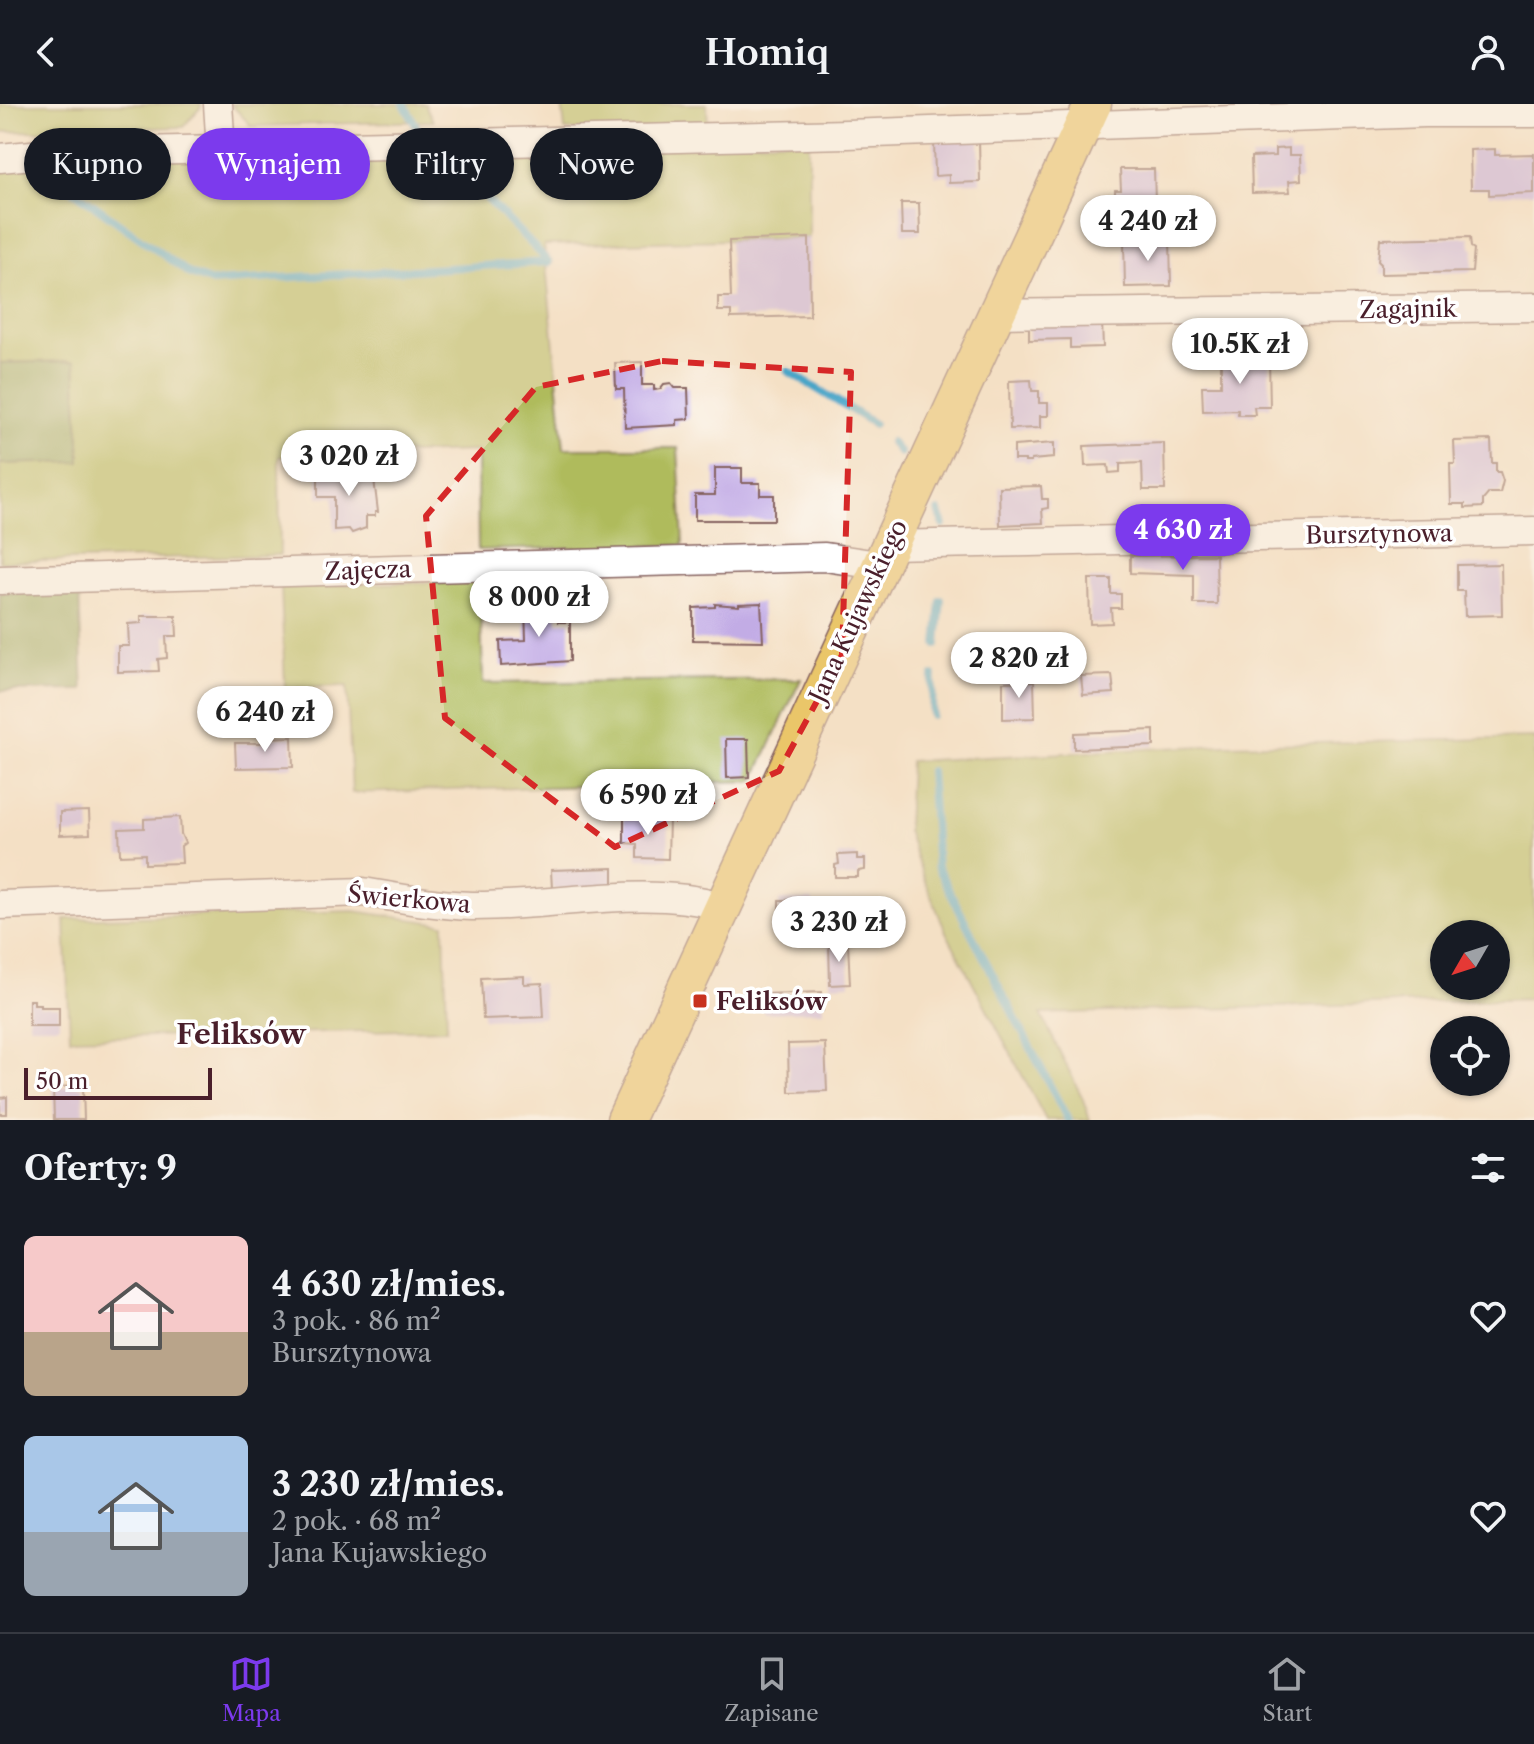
<!DOCTYPE html>
<html lang="pl">
<meta charset="utf-8">
<style>
:root{--surface:#171b24;--page:#242831;--text:#f1f3f6;--muted:#9ea1a6;--line:#363941;--accent:#7c3aed}
body{margin:0;font-family:"Libre Caslon Text",serif;background:var(--page);color:var(--text);height:100vh;display:flex;flex-direction:column;font-size:30px;white-space:nowrap}
*{box-sizing:border-box;margin:0}
p{font-size:26px;color:var(--muted)}
.icon{flex:none;width:44px;height:44px;fill:none;stroke:currentColor;stroke-width:2;stroke-linecap:round;stroke-linejoin:round}
.map{position:relative;height:1016px;overflow:hidden}
.details{display:flex;flex-direction:column;background:var(--surface);flex:1}
.details>*{flex:none}
.top-card{position:absolute;left:24px;top:24px;width:800px;height:72px;display:flex;gap:16px}
.needle{width:52px;rotate:231deg}
.controls{position:absolute;left:1430px;top:816px;display:grid;gap:16px}
.controls a{display:grid;place-items:center;width:80px;height:80px;border-radius:50%;background:var(--surface);box-shadow:0 2px 6px #0004;font-size:40px}
.scale{position:absolute;left:24px;bottom:20px;width:188px;box-sizing:border-box;padding-left:8px;border:4px solid #4a1f2b;border-top:0;font-size:22px;line-height:28px;white-space:nowrap;color:#4a1f2b;-webkit-text-stroke:6px #fff;paint-order:stroke}
.price{position:absolute;translate:-50% -68px;padding:0 18px;border-radius:28px;background:#fff;color:#222;font-size:26px;line-height:52px;filter:drop-shadow(0 2px 4px #0008)}
.price::after{content:'';position:absolute;left:50%;top:48px;width:24px;height:18px;margin-left:-12px;background:inherit;clip-path:polygon(0 0,100% 0,50% 100%)}
.price.selected{background:var(--accent);color:#fff}
ul{padding:0;list-style:none}
li{display:flex;align-items:center;gap:24px;height:200px;padding:0 24px}
li span{display:grid;place-items:center;flex:none;width:224px;height:160px;border-radius:12px;color:#555}
li>.icon{margin-inline-start:auto}
span .icon{width:96px;height:96px;fill:#fffc;stroke-width:1}
li b{font-size:34px}
h2{display:flex;justify-content:space-between;align-items:center;height:96px;padding:0 24px;font-size:34px}
.chip{padding:0 28px;border-radius:36px;background:var(--surface);box-shadow:0 2px 6px #0004;font-size:28px;line-height:72px}
.chip.selected{background:var(--accent);color:#fff}
header{display:flex;justify-content:space-between;align-items:center;height:104px;padding:0 24px;background:var(--surface);font-size:36px;font-weight:600}
.dock{display:flex;justify-content:space-around;align-items:center;height:112px;border-top:2px solid var(--line);background:var(--surface);font-size:22px;color:var(--muted)}
.dock a{display:grid;justify-items:center;gap:4px}
.dock .selected{color:var(--accent)}
.map>svg:first-child{display:block}
.green{fill:#afbb5c;stroke:#7c6d44;stroke-width:2;fill-rule:evenodd}
.forest{fill:#8ba354;stroke:#6a6140;stroke-width:2}
.lines{fill:none;stroke-linecap:round;stroke-linejoin:round}
.stream{stroke:#48a5c7;stroke-width:8}
.building{fill:#c2ace5}
.minor-casing{stroke:#866361;stroke-width:31}
.major-casing{stroke:#866361;stroke-width:39}
.minor{stroke:#fff;stroke-width:28}
.major{stroke:#eac669;stroke-width:36}
.marked{fill:none;stroke:#d62828;stroke-width:6;stroke-dasharray:16 10;stroke-linejoin:round}
.poi-dot{fill:#c8321e;stroke:#fff;stroke-width:3}
.labels{text-anchor:middle;dominant-baseline:central;stroke-width:7;stroke-linejoin:round;paint-order:stroke}
.street-label{font-size:24px;fill:#4a1f2b;stroke:#fff}
.poi-label{font-size:24px;font-weight:bold;fill:#4a1f2b;stroke:#fff;text-anchor:start}
.quarter-label{font-size:28px;font-weight:bold;fill:#4a1f2b;stroke:#fff}
</style>
<header><svg class="icon" aria-label="back" viewBox="0 0 24 24"><path d="M15 5l-7 7 7 7"/></svg>Homiq<svg class="icon" aria-label="person" viewBox="0 0 24 24"><circle cx="12" cy="8" r="4"/><path d="M4 21q1-7 8-7t8 7"/></svg></header>
<div class="map">
<svg width="1534" height="1016" viewBox="0 0 1534 1016">
<rect width="100%" height="100%" fill="#fff"/>
<filter id="ink" filterUnits="userSpaceOnUse"><feTurbulence type="fractalNoise" baseFrequency=".0125" numOctaves="2"/><feDisplacementMap in="SourceGraphic" scale="16" xChannelSelector="R" yChannelSelector="G"/><feConvolveMatrix kernelMatrix="1 2 1 2 8 2 1 2 1" color-interpolation-filters="sRGB"/></filter>
<filter id="wash" filterUnits="userSpaceOnUse"><feTurbulence type="fractalNoise" baseFrequency=".006" numOctaves="4" result="noise"/><feDisplacementMap in="SourceGraphic" scale="32" xChannelSelector="R" yChannelSelector="G"/><feGaussianBlur stdDeviation="1.8" result="paint"/><feColorMatrix in="noise" values="0 0 0 0 0 0 0 0 0 0 0 0 0 0 0 0 0 1.4 0 .05"/><feComposite in="paint" operator="in"/></filter>
<g filter="url(#wash)">
<rect width="100%" height="100%" fill="#f4e0c5"/>
<path class="green" d="M0,0H201V3L183,23L0,28Z
M231,0H425L433,17L251,22Z
M562,0H707L708,26H565Z
M809,36V134L544,141L564,344H678L683,441L478,446L477,347L279,353L280,451L0,458V360L80,357L75,257L0,259V58Z
M480,477L483,579L801,575L753,677L352,689L347,582L285,584L281,482Z
M1534,634V895L1041,910L1082,993L1090,1016H1046L946,828L922,770L907,726L910,657L1224,641ZM1444,830H1496V882H1444Z
M354,807L444,820L447,925L70,934L65,815Z"/>
<path class="forest" d="M75,257L80,358L0,360V259Z
M79,487L83,586L0,587V489Z"/>
<g class="lines">
<path class="stream" d="M404,0L419,27
M450,57L549,158
M49,69L190,170L212,178L549,158
M788,267L874,320
M891,338L900,349
M939,407L943,421
M937,540L941,496
M932,611L933,572
M930,667L937,763L1068,1016"/>
</g>
<g id="blocks">
<path class="building" d="M979,36L980,78L949,79V71L935,72L934,37Z
M1289,44V51H1300L1301,76L1289,77L1290,88L1252,89L1251,53L1275,52V45Z
M1495,45V51L1534,50V89L1489,91V85H1471L1470,46Z
M1120,65H1154L1155,98H1150L1151,110L1124,111V99H1121V94H1115V86H1121Z
M901,99H919L920,130H902Z
M1470,133L1471,143L1474,145L1472,168L1381,170V160L1378,157L1380,135Z
M809,134L810,212L731,214V207H718V193H731L729,137Z
M1170,135L1171,182L1125,183L1124,137Z
M1102,218L1103,243L1070,244V235L1029,236V219Z
M1253,250V255H1269L1270,303H1254L1255,311H1238V306L1203,307L1202,282H1221V256L1237,255V251Z
M642,258V281H654V286L660,285L664,280L671,279L675,284H688L689,315L677,316V321L625,324L624,285H616L615,259Z
M1031,276L1032,287H1039V299H1048V312H1040V324L1010,325L1009,277Z
M1491,336L1492,359H1496V368H1500L1503,377L1500,389H1489L1483,396V403L1465,404V400H1451L1450,360H1455L1454,337Z
M1054,339V354L1031,356V358H1025V356H1014V342Z
M1164,339L1165,386H1143L1142,359L1120,360V368L1109,369L1108,361L1085,362L1084,342Z
M715,364H742V379H760V391H774V416H695V391H715Z
M355,366V375H374L378,408H375V412H366V424L352,429L349,425L334,426V393H318V367Z
M1041,382L1042,395H1048V404L1042,405L1043,419L1000,421L999,383Z
M1216,451L1217,500H1194V471L1130,469V452Z
M1501,460L1502,511L1465,512L1464,487H1457V461Z
M1089,475H1111V490H1121V504H1111L1112,519L1090,520Z
M544,498L557,501L558,518H570V557L501,562L500,537L526,536L525,502L542,501Z
M761,499L763,537L693,536V504L715,503V500L739,502V500Z
M141,512H176L177,532H166L167,554L158,555L159,567L118,568V542H129L128,520L141,519Z
M1112,571L1114,589L1083,591L1081,572Z
M1034,577L1035,614L1003,615V578Z
M1154,626V642L1074,645V629Z
M292,633L293,663L236,664L235,639H262V634Z
M726,635H748L749,673L727,674Z
M89,707L90,730L60,731V708Z
M180,713L181,730L185,739L181,742L182,759L145,760V750L120,751L119,725L144,724V715Z
M624,714L669,715L668,755L637,754V740L624,739Z
M857,750V755H865V766L858,767V773H835V761L839,760L838,751Z
M613,764V784L552,785L551,766Z
M779,796H813V827H779Z
M848,839L850,880L830,881L829,840Z
M524,872V880L542,879L544,913L483,915L481,874Z
M822,888L823,907L763,909V890Z
M29,896H34V900H40V903H59V922H29Z
M825,939L827,987L789,988L788,940Z
M83,982L84,1016H54L53,983Z
M7,993V1010H0V994Z"/>
</g>
</g>
<g filter="url(#ink)">
<use href="#blocks" fill-opacity="0" stroke="#866361" stroke-width="2"/>
<g class="lines">
<g class="minor-casing">
<path id="minor" d="M218,0L221,46
M0,54L53,49L847,30L1425,9H1534
M995,210L1534,203
M889,441L1534,427
M0,476L825,453L878,461
M0,801L363,788C399,794 435,801 472,802C550,803 647,780 721,802"/>
</g>
<g class="major-casing">
<path id="major" d="M625,1016L1093,0"/>
</g>
<use href="#minor" class="minor"/>
<use href="#major" class="major"/>
</g>
</g>
<path d="M0 0H1534V1016H0ZM662,257L851,268L842,551L779,667L615,743L445,614L426,412L536,283Z" fill="#f4e0c5" fill-opacity=".55" fill-rule="evenodd"/>
<path class="marked" d="M662,257L851,268L842,551L779,667L615,743L445,614L426,412L536,283Z"/>
<rect class="poi-dot" x="692" y="889" width="16" height="16" rx="4"/>
<g class="labels">
<g class="street-label">
<text transform="translate(1408 205) rotate(-1)">Zagajnik</text>
<text transform="translate(1379 430) rotate(-1)">Bursztynowa</text>
<text transform="translate(368 466) rotate(-2)">Zajęcza</text>
<text transform="translate(858 507) rotate(-65)">Jana Kujawskiego</text>
<text transform="translate(409 795) rotate(5)">Świerkowa</text>
</g>
<g class="poi-label">
<text x="716" y="897">Feliksów</text>
</g>
<g class="quarter-label">
<text x="241" y="930">Feliksów</text>
</g>
</g>
</svg>
<div class="controls">
<a><svg class="needle" viewBox="-14 -14 28 28"><path d="M0-13l5 13h-10z" fill="#e53935"/><path d="M0 13l5-13h-10z" fill="#9ea1a6"/></svg></a>
<a><svg class="icon" aria-label="locate" viewBox="0 0 24 24"><circle cx="12" cy="12" r="6"/><path d="M12 2v4M12 18v4M2 12h4M18 12h4"/></svg></a>
</div>
<div class="scale">50 m</div>
<b class="price" style="left:1148px;top:159px">4 240 zł</b>
<b class="price" style="left:1240px;top:282px">10.5K zł</b>
<b class="price" style="left:349px;top:394px">3 020 zł</b>
<b class="price selected" style="left:1183px;top:468px">4 630 zł</b>
<b class="price" style="left:539px;top:535px">8 000 zł</b>
<b class="price" style="left:1019px;top:596px">2 820 zł</b>
<b class="price" style="left:265px;top:650px">6 240 zł</b>
<b class="price" style="left:648px;top:733px">6 590 zł</b>
<b class="price" style="left:839px;top:860px">3 230 zł</b>
<div class="top-card">
<a class="chip">Kupno</a>
<a class="chip selected">Wynajem</a>
<a class="chip">Filtry</a>
<a class="chip">Nowe</a>
</div>
</div>
<section class="details">
<h2>Oferty: 9<svg class="icon" aria-label="filters" viewBox="0 0 24 24"><path d="M4 7h16M4 17h16"/><circle cx="9" cy="7" r="2"/><circle cx="15" cy="17" r="2"/></svg></h2>
<ul>
<li><span style="background:linear-gradient(#f6c9c9 60%,#b9a48a 0)"><svg class="icon" aria-label="home" viewBox="0 0 24 24"><path d="M3 11l9-7 9 7M6 9v11h12V9"/></svg></span><div><b>4 630 zł/mies.</b><p>3 pok. · 86 m²</p><p>Bursztynowa</p></div><svg class="icon" aria-label="heart" viewBox="0 0 24 24"><path d="M12 20l-8-8c-3-5 5-10 8-4 3-6 11-1 8 4z"/></svg></li>
<li><span style="background:linear-gradient(#a9c7e8 60%,#9aa5b1 0)"><svg class="icon" aria-label="home" viewBox="0 0 24 24"><path d="M3 11l9-7 9 7M6 9v11h12V9"/></svg></span><div><b>3 230 zł/mies.</b><p>2 pok. · 68 m²</p><p>Jana Kujawskiego</p></div><svg class="icon" aria-label="heart" viewBox="0 0 24 24"><path d="M12 20l-8-8c-3-5 5-10 8-4 3-6 11-1 8 4z"/></svg></li>
</ul>
</section>
<nav class="dock">
<a class="selected"><svg class="icon" aria-label="map" viewBox="0 0 24 24"><path d="M3 6l6-2 6 2 6-2v14l-6 2-6-2-6 2zM9 4v14M15 6v14"/></svg>Mapa</a>
<a><svg class="icon" aria-label="saved" viewBox="0 0 24 24"><path d="M7 4h10v16l-5-4-5 4z"/></svg>Zapisane</a>
<a><svg class="icon" aria-label="home" viewBox="0 0 24 24"><path d="M3 11l9-7 9 7M6 9v11h12V9"/></svg>Start</a>
</nav>
